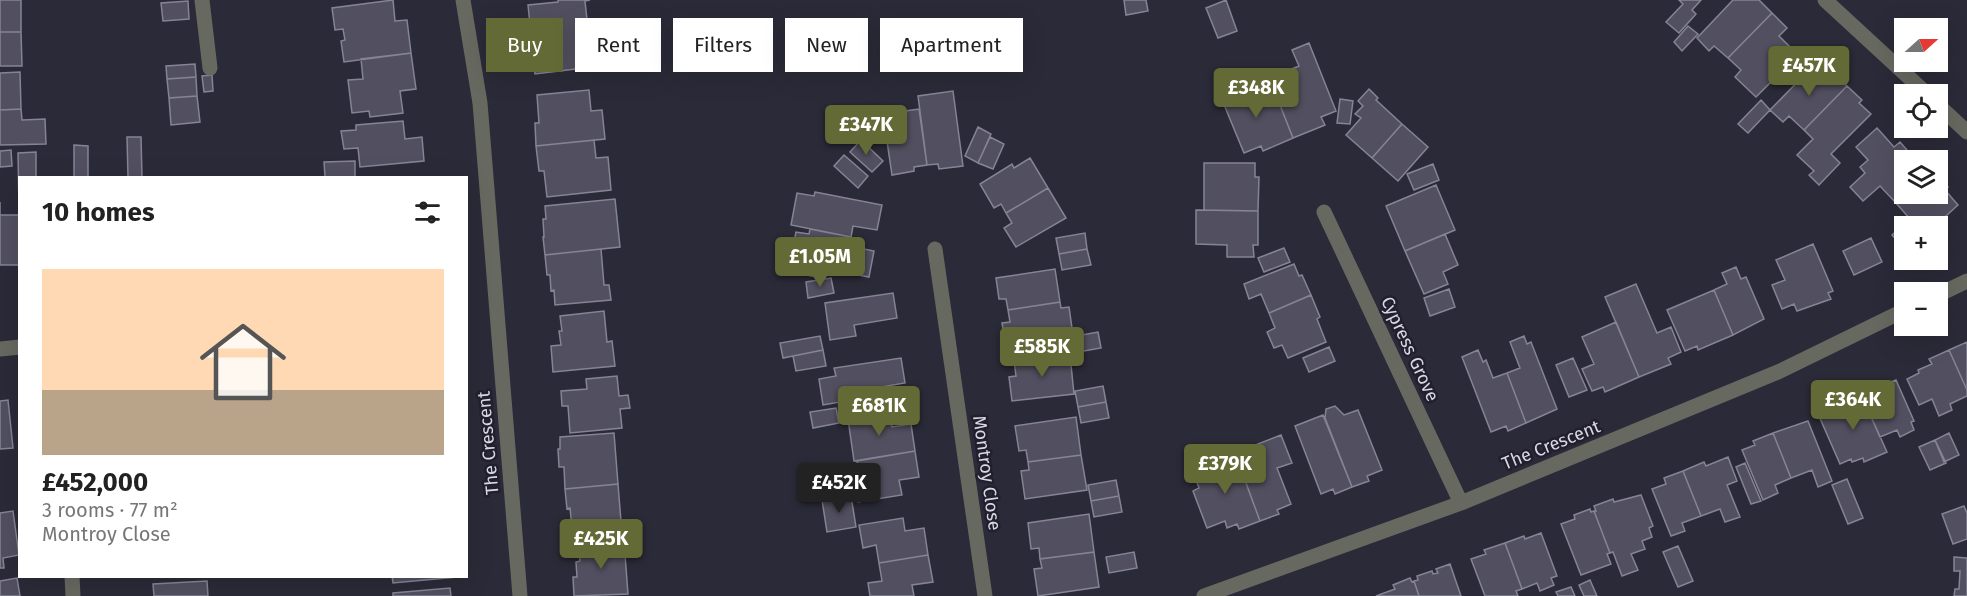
<!DOCTYPE html>
<meta charset="utf-8">
<style>
:root{--surface:#fff;--page:#f6f6f6;--text:#222;--muted:#767676;--line:#e0e0e0;--accent:#636a35}
body{margin:0;font-family:"Fira Sans",sans-serif;background:var(--page);color:var(--text);height:100vh;display:flex;flex-direction:column;font-size:22px;white-space:nowrap}
*{box-sizing:border-box;margin:0}
p{font-size:20px;color:var(--muted)}
.icon{flex:none;width:33px;height:33px;fill:none;stroke:currentColor;stroke-width:2;stroke-linecap:round;stroke-linejoin:round}
.map{position:relative;flex:1;overflow:hidden}
.side{position:absolute;left:18px;top:176px;width:450px;height:402px;display:flex;flex-direction:column;background:var(--surface);border-radius:0px;box-shadow:0 6px 24px #0002}
.side>*{flex:none}
.top-card{position:absolute;left:486px;top:18px;width:570px;height:54px;display:flex;gap:12px}
.needle{width:39px;rotate:69deg}
.fabs{position:absolute;left:1894px;top:18px;display:grid;gap:12px}
.fabs a{display:grid;place-items:center;width:54px;height:54px;border-radius:0px;background:var(--surface);box-shadow:0 6px 24px #0002;font-size:30px}
.price{position:absolute;translate:-50% -51px;padding:0 14px;border-radius:6px;background:var(--accent);color:#fff;font-size:20px;line-height:39px;filter:drop-shadow(0 2px 3px #0008)}
.price::after{content:'';position:absolute;left:50%;top:36px;width:18px;height:14px;margin-left:-9px;background:inherit;clip-path:polygon(0 0,100% 0,50% 100%)}
.price.current{background:#222;color:#fff}
ul{padding:0;list-style:none}
li{display:grid;align-content:center;gap:12px;height:318px;padding:0 24px}
li+li{border-top:2px solid var(--line)}
li span{display:grid;place-items:center;height:186px;border-radius:0px;color:#555}
li>.icon{margin-inline-start:auto}
span .icon{width:108px;height:108px;fill:#fffc;stroke-width:1}
li b{font-size:26px}
h2{display:flex;justify-content:space-between;align-items:center;height:72px;padding:0 24px;font-size:26px}
.chip{padding:0 21px;border-radius:0px;background:var(--surface);box-shadow:0 6px 24px #0002;font-size:21px;line-height:54px}
.chip.current{background:var(--accent);color:#fff}
.map>svg:first-child{display:block}
.building{fill:#525060;stroke:#858495;stroke-width:1.5}
.lines{fill:none;stroke-linecap:round;stroke-linejoin:round}
.minor{stroke:#676961;stroke-width:15}
.labels{text-anchor:middle;dominant-baseline:central;stroke-width:5;stroke-linejoin:round;paint-order:stroke}
.street-label{font-size:18px;fill:#dad9e3;stroke:#22202e}
</style>
<div class="map">
<svg width="1967" height="596" viewBox="0 0 1967 596">
<rect width="100%" height="100%" fill="#2b2a38"/>
<path class="building" d="M0,0H21V32H0Z
M393,0L395,21L407,20L411,53L344,62L341,41L345,40L343,29L335,30L332,8Z
M558,0H590L585,1L592,67L535,74L528,5L558,2Z
M1124,0H1146L1148,11L1126,15Z
M1226,0L1237,31L1218,38L1206,8Z
M1679,0H1701L1692,10L1696,14L1679,33L1666,22L1683,4Z
M1733,0H1759L1772,13L1728,58L1714,46L1709,51L1697,38Z
M188,1L189,19L163,21L161,3Z
M1772,13L1787,28L1779,36L1798,55L1756,97L1735,77L1741,70L1728,58Z
M1688,26L1698,34L1682,51L1674,42Z
M0,32H21L22,66H0Z
M1309,43L1336,111L1321,117L1325,125L1293,138L1276,95L1289,90L1282,73L1299,66L1292,50Z
M411,53L416,89L400,91L403,113L370,117L369,111L352,113L348,80L363,79L361,59Z
M1817,62L1828,73L1831,70L1847,86L1804,130L1789,116L1783,122L1770,110Z
M195,64L196,77L167,79L166,66Z
M20,72L21,109L0,110V73Z
M212,75L213,91L204,92L202,76Z
M196,77L197,96L169,98L167,79Z
M1251,82L1259,103L1276,95L1293,138L1263,151L1261,146L1244,153L1220,95Z
M1847,86L1862,100L1859,103L1871,114L1831,154L1840,163L1819,185L1809,175L1814,171L1797,155L1813,139L1804,130Z
M1369,89L1378,98L1376,100L1402,124L1372,158L1346,135L1361,118L1355,114L1363,106L1358,101Z
M589,90L591,111L602,110L605,139L536,146L535,123H539L537,95Z
M953,91L963,166L939,169L938,164L927,165L918,96Z
M197,96L200,122L171,125L169,98Z
M1340,99L1353,101L1350,124L1337,123Z
M1761,100L1770,110L1748,133L1738,124Z
M21,109L22,120L45,119L46,144L0,145V110Z
M919,109L927,165L914,167V171L892,175L883,114Z
M403,121L405,139L422,137L424,161L360,167L358,148L344,149L341,131L356,130V125Z
M1402,124L1428,147L1398,181L1372,158Z
M978,127L991,134L978,163L965,156Z
M1877,128L1894,147L1900,142L1913,157L1917,153L1924,160H1905L1906,194L1896,203L1880,186L1863,201L1850,187L1865,173L1860,167L1868,160L1856,147Z
M127,137H141L142,177H128Z
M990,137L1004,144L993,169L978,163Z
M594,140L596,158L608,157L611,190L547,197L544,171H539L536,146Z
M861,140L883,161L872,172L850,152Z
M74,145L88,146V177H74Z
M11,150L12,166L0,167V151Z
M36,152V177H20L19,208L18,153Z
M844,155L868,176L858,188L834,166Z
M1030,158L1048,188L1006,213L1001,204L994,208L980,184L1012,164L1014,168Z
M355,161V177H325L324,162Z
M1204,163H1255V177H1259L1258,211L1204,210Z
M1433,164L1439,180L1414,190L1407,174Z
M1938,176L1948,187L1945,190L1958,205L1935,226H1905V249L1892,235L1910,219L1896,203L1906,194H1938Z
M1436,185L1455,230L1405,251L1386,206Z
M1048,188L1066,218L1016,247L1004,228L1012,223L1006,213Z
M815,192L882,205L877,230L853,226L851,237L791,225L797,193L814,196Z
M615,199L620,247L545,255L543,237H544L543,219H546L545,206Z
M0,202V215H19V265H0Z
M1196,210L1258,211V245H1253L1254,257H1227V245L1196,244Z
M810,229L851,237L849,246L874,251L869,277L818,267L816,277L788,271L796,232L809,234Z
M1085,233L1087,249L1059,254L1056,238Z
M1445,234L1458,265L1443,272L1448,284L1424,294L1405,251Z
M1871,238L1882,262L1854,275L1843,251Z
M1813,244L1833,291L1828,293L1831,299L1797,311L1794,304L1782,309L1772,285L1785,280L1776,260Z
M1284,248L1290,262L1264,272L1258,258Z
M601,249L604,285H609L611,300L555,305L554,290L551,291L550,275H547L545,255Z
M1087,249L1091,265L1062,270L1059,254Z
M1294,264L1299,276L1302,275L1311,295L1269,313L1261,294L1249,299L1244,284Z
M1736,267L1741,279L1746,277L1764,319L1733,335L1714,290L1727,284L1722,273Z
M1055,269L1060,302L1008,310L1006,299H999L996,278Z
M831,278L834,293L808,298L806,282Z
M1636,284L1657,333L1671,327L1681,352L1668,358L1671,364L1639,377L1605,297Z
M1449,289L1455,307L1430,316L1424,298Z
M1714,290L1733,335L1698,350L1697,346L1685,351L1667,310Z
M893,293L897,318L854,325L856,336L830,340L825,303Z
M1311,295L1320,317L1317,319L1326,342L1288,358L1282,345L1274,348L1267,332L1275,328L1269,313Z
M1060,302L1061,308L1069,307L1072,328L1065,329L1066,338L1006,347L1002,323L1010,322L1008,310Z
M604,311L607,342L612,341L615,366L553,372L551,346L561,345L559,331H562L560,316Z
M1616,322L1639,377L1605,392L1603,387L1592,391L1582,369L1594,364L1582,337Z
M1098,332L1101,348L1073,353L1070,337Z
M820,336L823,350L783,358L780,343Z
M1524,336L1527,344L1531,342L1557,409L1526,423L1507,373L1520,368L1510,342Z
M1967,342V390L1949,350Z
M1329,347L1335,361L1309,372L1303,358Z
M823,350L826,366L796,371L793,356Z
M1478,350L1483,362L1486,360L1493,378L1507,373L1526,423L1508,431L1506,426L1491,432L1462,357Z
M1949,350L1967,390V396L1950,404L1952,410L1939,416L1932,399L1919,405L1907,379L1919,373L1918,370L1932,364L1929,359Z
M1070,355L1074,394L1012,401L1009,377L1016,376L1014,361Z
M901,358L905,383L863,390L864,398L823,405L819,379L836,376L834,368Z
M1573,358L1587,390L1569,397L1556,365Z
M617,376L619,396L628,395L630,408L620,409L622,428L570,433L568,406H562L561,391L587,389L586,379Z
M1896,380L1914,421L1911,422L1914,430L1900,437L1897,430L1880,437L1860,392L1880,383L1881,386Z
M1103,386L1106,402L1078,407L1075,391Z
M1860,392L1887,452L1864,462L1863,458L1852,462L1851,459L1840,464L1819,416L1843,405L1841,401Z
M8,400L13,448L0,449V401Z
M1106,402L1109,418L1081,423L1078,407Z
M1335,406L1344,415L1358,410L1382,470L1367,476L1369,481L1352,487L1325,418L1326,409Z
M836,408L839,423L813,428L810,412Z
M889,412L892,427L911,424L915,451L854,461L848,419Z
M1323,415L1352,487L1335,494L1333,489L1321,494L1295,426Z
M1076,417L1081,455L1028,462L1026,450L1019,451L1015,426Z
M1808,421L1832,481L1818,487L1812,470L1791,478L1773,433Z
M614,433L618,484L565,489L564,467H559L558,449H560V437Z
M1773,433L1791,478L1775,485L1778,493L1763,500L1742,450L1755,445L1753,441Z
M1949,433L1959,455L1944,462L1935,440Z
M1281,435L1292,463L1277,468L1291,504L1277,510L1279,514L1260,521L1235,453Z
M1935,440L1946,463L1930,470L1919,447Z
M915,451L919,477L899,480L902,495L858,502L854,477L860,476L857,461Z
M1081,455L1087,490L1025,499L1021,471L1029,470L1028,462Z
M1236,456L1260,521L1239,529L1237,524L1227,528L1225,521L1207,528L1193,491L1199,488L1193,472Z
M1728,457L1737,481L1727,485L1740,517L1725,522L1720,509L1701,516L1683,471L1704,462L1706,466Z
M1745,463L1761,501L1751,504L1736,467Z
M1683,471L1701,516L1682,523L1685,531L1671,536L1652,489L1666,484L1664,478Z
M1847,479L1863,518L1848,524L1832,485Z
M1116,480L1119,496L1091,501L1088,485Z
M618,484L622,534L573,538L570,508L567,509L565,489Z
M1641,495L1653,526L1649,528L1652,537L1642,541L1645,549L1631,554L1638,570L1622,576L1613,552L1610,553L1594,511H1596L1594,506L1613,499L1614,502Z
M851,496L856,527L827,532L822,500Z
M1119,496L1122,512L1094,517L1091,501Z
M1964,506L1967,513V539L1953,544L1942,514Z
M1590,509L1591,512L1594,511L1610,553L1607,554L1611,564L1581,575L1561,524L1575,519L1574,515Z
M13,511L19,555L3,558L4,568H0V513Z
M1089,514L1094,552L1040,559L1039,548L1031,549L1028,523Z
M903,518L905,531L924,528L928,555L879,563L876,545L863,548L859,525Z
M1541,533L1557,576L1551,578L1554,585L1540,591L1537,583L1522,589L1505,543L1524,536L1525,539Z
M624,541L628,594L574,596L573,577H577L576,562L580,561L578,545Z
M1505,543L1522,589L1516,591L1518,596H1485L1471,559L1486,554L1484,550Z
M1678,546L1693,581L1678,587L1663,552Z
M1094,552L1099,587L1038,596L1034,569L1042,568L1040,559Z
M1134,552L1137,568L1109,573L1106,557Z
M928,555L933,582L912,585L914,596H870L868,583L882,581L879,563Z
M1954,557L1967,558V596H1954L1955,589H1959L1960,571H1954Z
M1450,564L1461,596H1419L1414,581L1418,580L1417,576L1432,571L1433,574L1438,573L1436,569Z
M392,576H457V577L393,583Z
M17,578L20,596H0V581Z
M1410,578L1412,582L1414,581L1419,596H1376L1395,589L1393,585Z
M1590,580L1597,596H1584L1579,585Z
M207,581L208,596H154L153,584Z
M1571,587L1575,596H1558L1556,592Z
M450,588L451,596H393V593Z"/>
<g class="lines">
<path class="minor" d="M202,0L210,68
M463,0L480,103L520,596
M1825,0L1927,94
M1938,105L1967,132
M1324,212L1461,503
M935,249L985,596
M1938,295L1967,281
M0,349L20,347
M72,576L73,596
M1204,596L1461,503L1778,372L1905,310"/>
</g>
<g class="labels">
<g class="street-label">
<text transform="translate(1410 349) rotate(65)">Cypress Grove</text>
<text transform="translate(488 443) rotate(-95)">The Crescent</text>
<text transform="translate(1551 445) rotate(-22)">The Crescent</text>
<text transform="translate(987 473) rotate(82)">Montroy Close</text>
</g>
</g>
</svg>
<div class="fabs">
<a><svg class="needle" viewBox="-14 -14 28 28"><path d="M0-13l5 13h-10z" fill="#e53935"/><path d="M0 13l5-13h-10z" fill="#767676"/></svg></a>
<a><svg class="icon" aria-label="locate" viewBox="0 0 24 24"><circle cx="12" cy="12" r="6"/><path d="M12 2v4M12 18v4M2 12h4M18 12h4"/></svg></a>
<a><svg class="icon" aria-label="layers" viewBox="0 0 24 24"><path d="M12 4l9 5-9 5-9-5zM3 14l9 5 9-5"/></svg></a>
<a>+</a>
<a>−</a>
</div>
<b class="price" style="left:1809px;top:97px">£457K</b>
<b class="price" style="left:1256px;top:119px">£348K</b>
<b class="price" style="left:866px;top:156px">£347K</b>
<b class="price" style="left:820px;top:288px">£1.05M</b>
<b class="price" style="left:1042px;top:378px">£585K</b>
<b class="price" style="left:1853px;top:431px">£364K</b>
<b class="price" style="left:879px;top:437px">£681K</b>
<b class="price" style="left:1225px;top:495px">£379K</b>
<b class="price current" style="left:839px;top:514px">£452K</b>
<b class="price" style="left:601px;top:570px">£425K</b>
<div class="top-card">
<a class="chip current">Buy</a>
<a class="chip">Rent</a>
<a class="chip">Filters</a>
<a class="chip">New</a>
<a class="chip">Apartment</a>
</div>
<section class="side">
<h2>10 homes<svg class="icon" aria-label="filters" viewBox="0 0 24 24"><path d="M4 7h16M4 17h16"/><circle cx="9" cy="7" r="2"/><circle cx="15" cy="17" r="2"/></svg></h2>
<ul>
<li><span style="background:linear-gradient(#ffd9b3 65%,#b9a48a 0)"><svg class="icon" aria-label="home" viewBox="0 0 24 24"><path d="M3 11l9-7 9 7M6 9v11h12V9"/></svg></span><div><b>£452,000</b><p>3 rooms · 77 m²</p><p>Montroy Close</p></div></li>
</ul>
</section>
</div>
